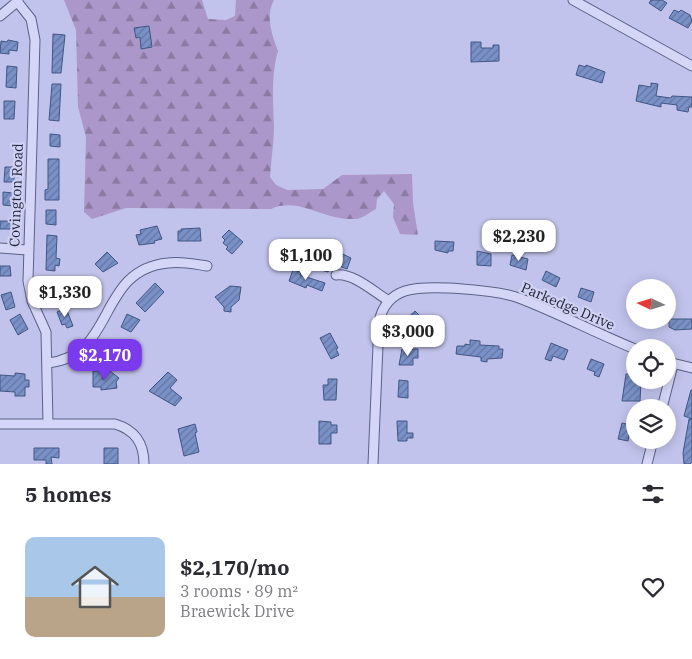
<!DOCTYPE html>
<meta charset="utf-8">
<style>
:root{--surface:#fff;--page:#f7f7f7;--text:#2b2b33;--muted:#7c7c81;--line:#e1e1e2;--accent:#7c3aed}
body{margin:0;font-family:"IBM Plex Serif",serif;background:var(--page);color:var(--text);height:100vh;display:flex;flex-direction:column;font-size:19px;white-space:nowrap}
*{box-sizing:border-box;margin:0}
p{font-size:16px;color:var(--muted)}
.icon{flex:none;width:28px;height:28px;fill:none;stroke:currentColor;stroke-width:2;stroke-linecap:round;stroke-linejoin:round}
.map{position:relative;height:464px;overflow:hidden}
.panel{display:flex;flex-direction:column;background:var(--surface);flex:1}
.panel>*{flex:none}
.needle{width:32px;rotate:274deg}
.tools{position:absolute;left:626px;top:279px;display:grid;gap:10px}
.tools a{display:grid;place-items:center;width:50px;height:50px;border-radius:50%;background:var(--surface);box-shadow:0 2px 12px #0003;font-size:25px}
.price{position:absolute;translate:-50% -42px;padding:0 11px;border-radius:10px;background:#fff;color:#222;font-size:16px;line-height:32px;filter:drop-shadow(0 1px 2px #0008)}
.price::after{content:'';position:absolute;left:50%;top:30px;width:15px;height:11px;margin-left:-8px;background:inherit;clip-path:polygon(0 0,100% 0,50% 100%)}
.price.selected{background:var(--accent);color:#fff}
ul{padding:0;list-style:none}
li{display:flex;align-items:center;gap:15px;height:125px;padding:0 25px}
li+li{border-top:1px solid var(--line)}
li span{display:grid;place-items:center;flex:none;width:140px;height:100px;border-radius:10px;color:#555}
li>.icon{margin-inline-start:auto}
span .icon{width:60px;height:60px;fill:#fffc;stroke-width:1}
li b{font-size:21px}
h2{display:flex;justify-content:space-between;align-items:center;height:60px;padding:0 25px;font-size:21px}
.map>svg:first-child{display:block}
.forest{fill:url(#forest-firs)}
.building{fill:url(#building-hatch);stroke:#415683}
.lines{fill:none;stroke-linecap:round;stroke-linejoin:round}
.minor-casing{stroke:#5a6285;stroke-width:11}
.minor{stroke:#d5d5f7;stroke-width:9}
.labels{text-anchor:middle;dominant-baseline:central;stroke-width:4.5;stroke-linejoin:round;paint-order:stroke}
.street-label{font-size:14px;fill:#1e2335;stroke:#d1d1f3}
</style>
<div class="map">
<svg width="692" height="464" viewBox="0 0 692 464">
<defs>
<pattern id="forest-firs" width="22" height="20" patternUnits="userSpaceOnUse" patternTransform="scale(1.25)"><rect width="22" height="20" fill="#ab97c9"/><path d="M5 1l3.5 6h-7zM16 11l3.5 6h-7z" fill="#8b7ba4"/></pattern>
<pattern id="building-hatch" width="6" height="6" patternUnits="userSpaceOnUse" patternTransform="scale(1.25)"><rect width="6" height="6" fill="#7a91c8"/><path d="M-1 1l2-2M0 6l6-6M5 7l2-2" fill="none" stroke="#6376a3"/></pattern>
</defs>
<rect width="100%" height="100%" fill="#c2c3ec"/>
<path class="forest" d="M64,0H202L208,19L226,20L235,16L236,0H274C265,16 272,35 278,51C271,76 273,100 274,126C274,143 271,160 270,177L276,185L287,190L323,189L342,175L412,174L413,203L418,235L400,234L393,217L394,204L384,191L377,199L376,209C370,212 362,219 355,219C324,221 299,196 271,209L126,208L92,219L84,212L86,137L78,107L76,30Z"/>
<path class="building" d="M651,0H662L667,3L661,11L649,3Z
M674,10L679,12L681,10L690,15L692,21L688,28L669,18Z
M149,26L152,47L141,49L140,37L136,38L134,28Z
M53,34L65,35L61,73H52Z
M8,40L18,42L17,51L9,50V54L0,53L1,41L7,42Z
M471,42H481V48H493V45H499V61L471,62Z
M579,65L586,67V65L605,72L602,83L576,75Z
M7,66L17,67L16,88L6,87Z
M651,83L658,84L656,96L671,98L672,96L692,97V107H689L688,112L677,110V105L661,103V107L636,101L639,85L651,87Z
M52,84H61L59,121L49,120Z
M4,101H15L14,119H4Z
M50,134L60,135V147L50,146Z
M48,159H59V200H45V190L48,189Z
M5,167H14V182H4Z
M3,192L13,193V206L3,205Z
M46,210H56V225L46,224Z
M0,221H12V229H0Z
M157,226L162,239L154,241L155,243L139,245L136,235L141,234L140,230Z
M200,228L201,241H178V231H181V229Z
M229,230L243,242L232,254L226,249L228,247L223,243L225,240L222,237Z
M47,235L57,236L56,258L60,259L59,266L55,265V271L46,270Z
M435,241L454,242L453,251H448V253L435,250Z
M327,242L334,244L332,249L351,258L347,269L331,263L328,272L315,268L319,259L306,254L310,244L325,249Z
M477,251L491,254V266L477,265Z
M107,252L118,263L103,272L95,264Z
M512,255L528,259L526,270L510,265Z
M0,266H10L11,276H0Z
M293,270L301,272L300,275L325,283L322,291L307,285L306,288L289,281Z
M546,271L560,278L556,287L542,280Z
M55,279L59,299L51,301L45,281Z
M155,283L164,292L145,312L136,303Z
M230,286L241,287L239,300L231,307V312L224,311V307L215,297Z
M581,288L594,292L591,302L578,297Z
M11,292L15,307L6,310L1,295Z
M66,308L73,326L67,328L65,324L62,325L57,312Z
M415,311L420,316L416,320L421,325L416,330L413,327L409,330L402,323Z
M20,314L28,329L18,335L10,320Z
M127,314L140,320L131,332L121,327Z
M669,319H692V329L675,330L669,327Z
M330,333L338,348L336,349L339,355L331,359L320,338Z
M470,340L480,341V345L499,346V349H503L502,358L487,359V362L481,361V357L456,354L457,346H465V344L470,345Z
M551,343L568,350L564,360L553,356L551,361L545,359Z
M402,349H418V358H413V365H399Z
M591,359L604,364L599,377L594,375L595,372L587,369Z
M93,371H102L103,380L110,371L119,378L116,382L117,388L101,390V387H93Z
M168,372L177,380L170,388L182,398L175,406L149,391Z
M15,373L25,374V380H29V387H25V396H15V392L0,391V375L15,376Z
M626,374H635V380L641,382L640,401H622Z
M328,379H337L336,400H324L323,385H328Z
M399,380L408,381V398L398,397Z
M691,390H692V419L684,416Z
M689,419H692V462L690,464H684L683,453Z
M319,421L331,422V425H337V433H331V444H319Z
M397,421H407V433H413V438H407V441H398Z
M622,423L631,425L628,441L618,439Z
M195,424L197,432L195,433L199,452L184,456L178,429Z
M34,448H59V458L51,457L52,464H46V460H34Z
M104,448H118V464H104Z"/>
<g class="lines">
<g class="minor-casing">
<path id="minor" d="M16,0L31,19L35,40L28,281L32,301L46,332L48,423
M573,0L692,66
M0,16L18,1
M0,248L27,250
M336,275C354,273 374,292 389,301
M668,362L692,368
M48,363C117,356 96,270 168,263C181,261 194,264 207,266
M662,408L673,365
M0,424H115C135,430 144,443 144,464
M373,464L379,322C382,307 390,296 405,291C427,284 497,290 519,298C558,313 596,333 635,349
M647,464L653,440"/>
</g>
<use href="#minor" class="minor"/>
</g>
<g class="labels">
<g class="street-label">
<text transform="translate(16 195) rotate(-88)">Covington Road</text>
<text transform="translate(568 306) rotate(23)">Parkedge Drive</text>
</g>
</g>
</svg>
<div class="tools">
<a><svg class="needle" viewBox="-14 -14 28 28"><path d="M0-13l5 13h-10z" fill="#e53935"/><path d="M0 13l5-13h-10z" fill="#7c7c81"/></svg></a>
<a><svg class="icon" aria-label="locate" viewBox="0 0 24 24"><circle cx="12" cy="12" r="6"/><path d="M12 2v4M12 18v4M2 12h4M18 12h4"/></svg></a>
<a><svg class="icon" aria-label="layers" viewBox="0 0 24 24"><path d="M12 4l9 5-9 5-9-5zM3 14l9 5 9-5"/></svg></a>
</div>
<b class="price" style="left:519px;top:262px">$2,230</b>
<b class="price" style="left:306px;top:281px">$1,100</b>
<b class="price" style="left:65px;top:318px">$1,330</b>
<b class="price" style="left:408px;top:357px">$3,000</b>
<b class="price selected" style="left:105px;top:381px">$2,170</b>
</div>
<section class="panel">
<h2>5 homes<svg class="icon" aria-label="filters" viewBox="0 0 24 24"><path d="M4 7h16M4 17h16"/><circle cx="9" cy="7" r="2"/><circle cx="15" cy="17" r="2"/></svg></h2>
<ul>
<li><span style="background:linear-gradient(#a9c7e8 60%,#b9a48a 0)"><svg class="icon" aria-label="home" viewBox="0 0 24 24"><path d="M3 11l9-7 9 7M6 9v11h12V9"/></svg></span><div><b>$2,170/mo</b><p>3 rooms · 89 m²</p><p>Braewick Drive</p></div><svg class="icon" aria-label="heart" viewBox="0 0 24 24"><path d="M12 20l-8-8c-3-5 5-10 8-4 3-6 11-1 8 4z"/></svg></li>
</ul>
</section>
